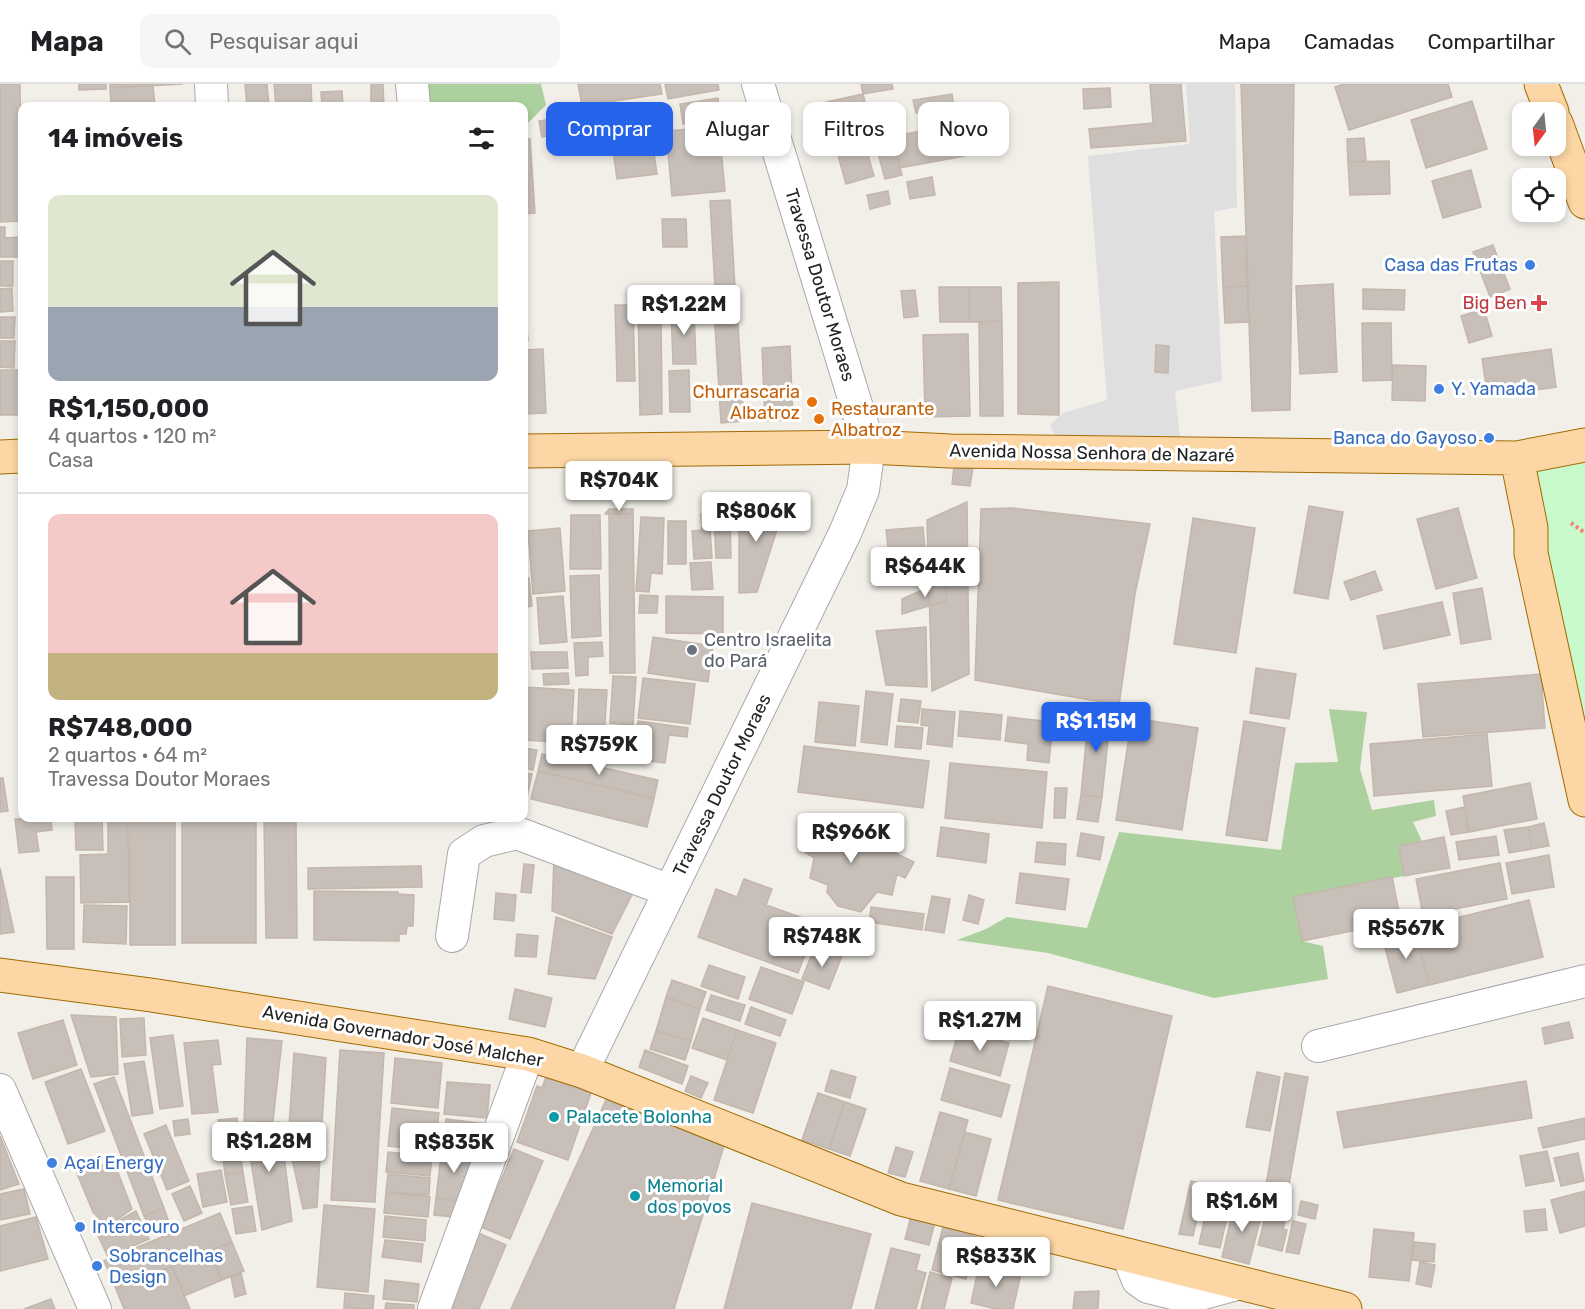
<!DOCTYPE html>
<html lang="pt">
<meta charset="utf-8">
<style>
:root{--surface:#fff;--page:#f6f6f6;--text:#202124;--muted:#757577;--line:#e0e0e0;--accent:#2563eb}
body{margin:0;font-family:Rubik,sans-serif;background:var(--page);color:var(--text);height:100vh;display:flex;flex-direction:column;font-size:22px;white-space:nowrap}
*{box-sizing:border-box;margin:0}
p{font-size:20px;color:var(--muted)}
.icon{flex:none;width:33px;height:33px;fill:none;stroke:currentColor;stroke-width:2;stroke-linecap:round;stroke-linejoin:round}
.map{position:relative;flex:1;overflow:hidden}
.side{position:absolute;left:18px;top:18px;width:510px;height:720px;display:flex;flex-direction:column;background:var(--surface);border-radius:12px;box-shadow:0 3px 9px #0003}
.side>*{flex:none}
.hud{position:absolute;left:546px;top:18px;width:570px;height:54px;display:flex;gap:12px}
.needle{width:39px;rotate:195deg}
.buttons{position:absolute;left:1512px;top:18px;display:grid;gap:12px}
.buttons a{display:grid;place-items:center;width:54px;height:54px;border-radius:12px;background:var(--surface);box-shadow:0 3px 9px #0003;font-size:30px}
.price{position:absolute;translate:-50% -51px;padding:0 14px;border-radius:6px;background:#fff;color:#222;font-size:20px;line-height:39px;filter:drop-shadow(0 2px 3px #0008)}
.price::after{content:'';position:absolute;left:50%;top:36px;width:18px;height:14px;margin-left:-9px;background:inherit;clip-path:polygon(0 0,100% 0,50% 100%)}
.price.active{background:var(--accent);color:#fff}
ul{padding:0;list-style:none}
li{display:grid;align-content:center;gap:12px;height:318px;padding:0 30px}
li+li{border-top:2px solid var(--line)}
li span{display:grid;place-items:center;height:186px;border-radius:12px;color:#555}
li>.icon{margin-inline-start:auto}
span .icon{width:108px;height:108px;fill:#fffc;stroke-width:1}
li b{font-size:26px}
h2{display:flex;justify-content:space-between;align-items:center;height:72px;padding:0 30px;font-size:26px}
.tag{padding:0 21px;border-radius:12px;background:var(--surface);box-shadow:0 3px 9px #0003;font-size:21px;line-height:54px}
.tag.active{background:var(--accent);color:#fff}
header{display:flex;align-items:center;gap:36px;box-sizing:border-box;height:84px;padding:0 30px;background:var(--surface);border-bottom:2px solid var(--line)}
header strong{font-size:28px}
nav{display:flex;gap:33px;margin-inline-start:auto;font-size:21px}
.search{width:420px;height:54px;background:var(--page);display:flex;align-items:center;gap:15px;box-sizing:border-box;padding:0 21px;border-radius:12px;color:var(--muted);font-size:22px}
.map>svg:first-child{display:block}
.residential{fill:#e0dfdf}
.forest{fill:#add19e}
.park{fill:#c8facc}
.building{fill:#c7bfb8;stroke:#c4b6ab;stroke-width:1.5}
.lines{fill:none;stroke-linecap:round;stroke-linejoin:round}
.minor-casing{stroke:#a9a9a9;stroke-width:34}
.major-casing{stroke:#a06b00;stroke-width:35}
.path{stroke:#fa8072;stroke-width:4;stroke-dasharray:3 3;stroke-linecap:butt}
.minor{stroke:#fff;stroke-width:32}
.major{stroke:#fcd6a4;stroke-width:33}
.shop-dot{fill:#3f7fe0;stroke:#fff;stroke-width:2}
.health-dot{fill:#e0444e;stroke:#fff;stroke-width:2}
.food-dot{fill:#e8710a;stroke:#fff;stroke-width:2}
.worship-dot{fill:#6b7280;stroke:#fff;stroke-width:2}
.culture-dot{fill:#0f9aa8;stroke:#fff;stroke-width:2}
.labels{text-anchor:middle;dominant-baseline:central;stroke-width:6;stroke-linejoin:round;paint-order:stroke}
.shop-label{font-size:18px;fill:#366cbe;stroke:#fff;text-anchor:start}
.street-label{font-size:18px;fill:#222;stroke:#fff}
.health-label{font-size:18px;fill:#be3a42;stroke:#fff;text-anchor:end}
.food-label{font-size:18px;fill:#c56008;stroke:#fff;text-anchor:end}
.worship-label{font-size:18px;fill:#5b616d;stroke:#fff;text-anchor:start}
.culture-label{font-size:18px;fill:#0d838f;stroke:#fff;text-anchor:start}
</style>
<header>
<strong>Mapa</strong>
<div class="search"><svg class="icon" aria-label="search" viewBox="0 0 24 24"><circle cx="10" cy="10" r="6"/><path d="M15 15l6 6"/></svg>Pesquisar aqui</div>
<nav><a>Mapa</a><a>Camadas</a><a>Compartilhar</a></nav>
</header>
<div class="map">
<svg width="1585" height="1225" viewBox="0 0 1585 1225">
<rect width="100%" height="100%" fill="#f2efe9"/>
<path class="residential" d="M1186,0H1235L1237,123L1214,128L1222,297L1175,307L1180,354L1059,362L1050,341L1063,329L1107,316L1088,72L1190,60Z"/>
<path class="forest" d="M421,0H541L546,21L524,43V22H427Z
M1329,625L1367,628L1360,685L1372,726L1434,716L1436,732L1413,738L1422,757L1399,762L1404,792L1293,813L1302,857L1323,862L1328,895L1214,914L1048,869L957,856L986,845L1007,833L1087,844L1119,748L1281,766L1295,679L1338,678Z"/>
<path class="park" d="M1585,361V653L1517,374Z"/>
<path class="building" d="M0,0H20L22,137L0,138Z
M79,0H106V5L79,6Z
M110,0H183L110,4Z
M245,0H267L269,22H247Z
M274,0H311L312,22H276Z
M371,0H383L384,22H371Z
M578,0H660L662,10L582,22Z
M665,0H718L719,6L668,15Z
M861,0H892L893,5L863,10Z
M1150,0H1181L1186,57L1091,64L1089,45L1153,39Z
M1241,0H1294L1290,326L1252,327Z
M1344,0H1448L1452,13L1349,46L1335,3Z
M153,1L155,22H111L110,4Z
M1110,4L1111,23L1084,25L1083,5Z
M342,7L343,22H322L321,8Z
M863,10L867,27L830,35L826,18Z
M952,10L954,23L916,29L913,16Z
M718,14L721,35L683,40L680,20Z
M1472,17L1487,65L1426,84L1411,36Z
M574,31L576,48L542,53L539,37Z
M958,40L965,72L900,84L894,52Z
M650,41L657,90L617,95L610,46Z
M719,43L725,107L672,112L666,47Z
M891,51L902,91L885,95L874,55Z
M1364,54L1366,77L1348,78L1347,55Z
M524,55H530L535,129L524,130Z
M865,60L874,92L846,100L837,68Z
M1389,77L1390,110L1350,111L1348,78Z
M1471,86L1481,123L1443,134L1432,97Z
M932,93L935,111L910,115L907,98Z
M888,107L890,120L870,125L867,111Z
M730,116L736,222H716L710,117Z
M662,135H686L687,163H663Z
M0,143H5V154L22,153V173H0Z
M1246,152L1247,202L1223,203L1221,153Z
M1493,161L1510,205L1490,213L1473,168Z
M0,177H13V202H0Z
M1059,198V331L1018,330V199Z
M1333,200L1337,288L1300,290L1296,202Z
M1247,202L1249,238L1225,239L1223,203Z
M939,203H969V238H940Z
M969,203H1001L1002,237L969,238Z
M12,204L13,227L0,228V205Z
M1363,205L1405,206L1404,226L1363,225Z
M915,206L918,232L904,234L901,207Z
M524,215L528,256H524Z
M615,221H633L635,297H617Z
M638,221H661L662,330L640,331Z
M737,224L744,337L721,339L714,226Z
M671,225H694L696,280H673Z
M1484,225L1492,252L1469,259L1461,232Z
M0,233H15L14,254H0Z
M1002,237L1003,332H980L979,238Z
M1362,239H1391L1392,296L1363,297Z
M968,250L970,332L925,333L923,251Z
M0,257H15L14,284L0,283Z
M1156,261L1169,262L1168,289L1155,288Z
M790,262L793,336L765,337L762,264Z
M543,265L546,329L524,330V266Z
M1551,265L1556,303L1488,313L1482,275Z
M1393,281L1426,282L1425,317L1392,316Z
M0,286H22V331H0Z
M689,286L690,328H670L669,287Z
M955,374L974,377L970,402L952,400Z
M967,418L969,590L932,607L927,436Z
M739,421L784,424L757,508L739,509Z
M1309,422L1343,428L1328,515L1294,509Z
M1012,424L1150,440L1135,510L1119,621L975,596L981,425Z
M1458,424L1477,494L1436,505L1417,435Z
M609,425H633L630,430H605Z
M609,425H633L635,589H610Z
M701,430H709L712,474L694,475L692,447L702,446Z
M571,431H600L601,485H570Z
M730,431L731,474H716L714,432Z
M641,433L664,434L662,490L651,489L649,508L636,507Z
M1193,434L1255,444L1236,569L1174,560Z
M668,437H686V480H668Z
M923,443L927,487L891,491L886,446Z
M560,444L565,507L533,510L528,447Z
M711,478L713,505L692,506L690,479Z
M1375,487L1382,506L1351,516L1344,498Z
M599,491L601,552L572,554L570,492Z
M529,494L532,522L524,524V495Z
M945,496L946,517L902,530V515Z
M1482,504L1491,555L1461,560L1453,509Z
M640,511L658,512L657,529H639Z
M563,512L567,558L540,560L537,514Z
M666,512L723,513V550L666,549Z
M1442,518L1450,551L1384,565L1377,532Z
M926,543L927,603L886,601L876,547Z
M653,553L713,562L708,598L648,589Z
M602,558L603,572L588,573V591L576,592L574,559Z
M531,568H567L568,584L532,585Z
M1256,584L1296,590L1289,635L1250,629Z
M568,589L569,600L544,601L543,590Z
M1541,590L1545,644L1423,653L1418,600Z
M613,592L636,593L633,641L610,639Z
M643,594L695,600L690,640L638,634Z
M524,603L574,606L571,659L524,656Z
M579,605L607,606L603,672L576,671Z
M866,607L893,610L887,661L861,658Z
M901,615L921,617L918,639L898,637Z
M819,618L859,622L855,662L815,658Z
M922,625L955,628L952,663L927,660L929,642L921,641Z
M1089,626L1111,628L1102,713L1081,711Z
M960,627L1002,631L1000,656L958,652Z
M1008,633L1053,638L1049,679L1027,676L1028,660L1005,657Z
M1132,634L1198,644L1182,746L1116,736Z
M638,637L688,644L687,653L669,651L665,679L633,675Z
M1244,637L1285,644L1267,757L1226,751Z
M897,642L923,644L921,665L895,663Z
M1487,650L1492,702L1374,712L1370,660Z
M804,662L929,677L923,724L798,708Z
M524,664L537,666L533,686L524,684Z
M542,670L658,696L654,714L538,687Z
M950,679L1047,688L1042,744L945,734Z
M538,687L654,714L647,743L531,715Z
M524,689L532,690L527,713L524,712Z
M0,694H3L8,727L0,728Z
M1530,699L1537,735L1469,748L1463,712Z
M1055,704H1067L1065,734H1054Z
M1081,711L1102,713L1098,738L1077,735Z
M1465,723L1469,748L1451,751L1446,727Z
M815,730L914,778L905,794L897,790L892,811L877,808L861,828L838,822L827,808L828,801L810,794L814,774L799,764Z
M51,734L52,746L36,748L39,767L19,769L15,735Z
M75,734H102L103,766H76Z
M108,734H128L129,818L81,819L80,771L108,770Z
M130,734H175V861H130Z
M182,734H256V859H182Z
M264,734H296L297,854H266Z
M1544,739L1549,762L1532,765L1528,743Z
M941,743L989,750L986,779L937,772Z
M1528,743L1532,765L1509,769L1504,746Z
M1081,749L1104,753L1100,776L1077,772Z
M1496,752L1499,771L1459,776L1456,758Z
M1444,753L1450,784L1404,792L1399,762Z
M1037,758L1066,760L1065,781L1035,778Z
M1549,771L1554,803L1512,810L1506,779Z
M554,774L634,807L612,850L552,827Z
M1500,779L1507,815L1423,831L1416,795Z
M524,780L534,781L531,809L521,808Z
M421,782L422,803L308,805V784Z
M0,784L14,848L0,850Z
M1020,789L1069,795L1065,826L1016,819Z
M46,793H74V865H47Z
M1392,793L1401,837L1302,857L1293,813Z
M744,795L772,805L766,821L817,839L798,889L698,853L716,805L737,813Z
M314,807L398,808V810L414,811L413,842H407L406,850H399V857L314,856Z
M496,809L516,811L514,837L494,835Z
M969,811L984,816L978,840L963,836Z
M932,812L950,815L944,849L925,846Z
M1529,816L1543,873L1429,901L1415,844Z
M84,821L127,822L126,860L83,858Z
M871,823L924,830L922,846L869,838Z
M556,833L612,853L595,895L548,890Z
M1415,844L1429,901L1397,909L1382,852Z
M517,850L538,852L536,873L515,872Z
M815,862L842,872L829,905L802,895Z
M709,881L745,893L738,915L701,902Z
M761,883L804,898L792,930L749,915Z
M672,896L706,908L700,925L666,913Z
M1048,902L1172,932L1123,1145L998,1116Z
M515,905L552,914L545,943L509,935Z
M711,911L745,921L740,937L706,926Z
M666,913L700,925L691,957L656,947Z
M751,923L786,936L780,952L745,940Z
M71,931L116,933L118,990L91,993Z
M144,934L146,971L122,973L120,935Z
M703,934L737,946L727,976L692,964Z
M63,936L77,981L33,995L18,949Z
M1569,938L1573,954L1545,960L1542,944Z
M959,945L1009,959L1000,992L950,977Z
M737,946L776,959L753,1029L714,1016Z
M656,947L691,957L685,976L650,965Z
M173,951L183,1022L160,1025L150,954Z
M247,954L282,957L273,1037L244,1039Z
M218,956L221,980L212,981L218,1028L192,1030L184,959Z
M340,966L384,969L375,1118L331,1116Z
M645,966L688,982L682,1000L639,983Z
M294,969L326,974L317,1123L303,1125L288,1057Z
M395,974L442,979L438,1024L391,1019Z
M144,977L153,1029L132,1032L124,980Z
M950,984L1010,1001L1001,1033L941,1016Z
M81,985L105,1047L68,1060L45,998Z
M831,986L856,993L850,1014L825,1007Z
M1257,988L1280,993L1270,1047L1246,1043Z
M1285,989L1308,993L1286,1117L1264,1113Z
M691,992L708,999L701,1014L685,1007Z
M114,993L164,1124L144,1132L94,1000Z
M546,993L591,1009L568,1076L517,1058L537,1002L542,1004Z
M1526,997L1532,1034L1344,1064L1337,1028Z
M447,998L490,1001L487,1034L444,1030Z
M818,1009L845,1018L829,1065L802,1056Z
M606,1016L724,1062L674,1225H511Z
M845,1018L866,1025L850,1072L829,1065Z
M392,1024L439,1029L434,1067L388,1062Z
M940,1028L968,1036L949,1105L920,1097Z
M237,1034L241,1061L221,1063L218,1036Z
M1585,1034V1055L1543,1064L1538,1044Z
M188,1035L190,1050L175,1052L173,1037Z
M446,1035L486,1040L482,1068L442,1063Z
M280,1038L292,1137L262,1146L245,1041Z
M166,1041L189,1097L167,1106L144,1050Z
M965,1048L991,1055L976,1112L949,1105Z
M0,1052L19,1100L0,1106Z
M239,1063L243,1088L225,1091L222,1065Z
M442,1063L471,1067L465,1118L436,1114Z
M896,1063L913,1068L905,1093L888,1089Z
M514,1065L543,1077L510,1155L481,1143Z
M1547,1067L1554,1097L1526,1102L1520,1072Z
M388,1068L432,1072L430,1092L386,1088Z
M1578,1069L1584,1097L1561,1102L1554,1074Z
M114,1078L132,1125L107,1143L93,1128L76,1087Z
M221,1086L227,1118L203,1123L197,1090Z
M243,1088L248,1118L231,1121L225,1091Z
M388,1090L430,1094L429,1111L386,1108Z
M1191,1097L1205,1100L1193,1152L1179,1150Z
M190,1102L202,1129L184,1137L172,1110Z
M24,1105L30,1130L0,1136V1110Z
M1585,1107V1142L1560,1149L1551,1116Z
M386,1108L430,1113L428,1133L384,1129Z
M436,1114L465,1118L463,1134L434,1131Z
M1209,1116L1230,1120L1220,1164L1199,1160Z
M1301,1117L1318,1121L1315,1135L1298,1131Z
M1235,1118L1263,1125L1249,1180L1222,1173Z
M752,1119L871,1150L851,1225H724Z
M324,1121L375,1125L368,1208L317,1203Z
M252,1122L256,1147L236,1150L232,1125Z
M1268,1122L1288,1126L1283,1145L1287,1146L1282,1167L1258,1161Z
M164,1124L171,1144L154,1151L144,1132Z
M1545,1125L1547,1146L1526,1148L1524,1127Z
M136,1127L149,1155L108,1173L95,1145L107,1143Z
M220,1129L232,1158L116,1205L104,1177Z
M385,1132L426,1136L425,1157L383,1153Z
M911,1132L935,1138L929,1161L905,1155Z
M36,1133L48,1175L0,1187V1142Z
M1293,1137L1306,1140L1299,1170L1286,1168Z
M943,1143L977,1153L966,1195L932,1186Z
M1374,1145L1414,1149L1409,1197L1369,1193Z
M476,1148L506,1161L479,1225H443Z
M385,1156L423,1160L421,1178L382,1173Z
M232,1158L244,1187L222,1196L209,1167Z
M1414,1158L1435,1160L1434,1178L1412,1176Z
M891,1164L920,1171L916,1186L926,1189L916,1225H875Z
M209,1167L222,1196L184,1212L172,1182Z
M1420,1178L1435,1181L1431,1203L1416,1200Z
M979,1181L1021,1190L1013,1225H996L971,1219Z
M172,1182L190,1225H124L116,1205Z
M930,1188L952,1194L944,1225H921Z
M241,1189L246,1210L235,1213L231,1193Z
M385,1196L419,1200L417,1218L383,1215Z
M1099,1207L1098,1225H1073L1075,1208Z
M345,1209L374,1212L373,1225L344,1224Z
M51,1215L55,1225H24Z
M386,1219L414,1221V1225H385Z"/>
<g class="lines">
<g class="minor-casing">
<path id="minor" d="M211,0L212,22
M412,0L414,22
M452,852L464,770L484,757L517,749L670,807
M1318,962L1585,897
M582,987L845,449L863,406L869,363L758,0
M0,1006L95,1225
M1128,1171L1138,1196L1148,1203L1189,1213L1240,1199
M434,1225L528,970"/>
</g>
<g class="major-casing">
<path id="major" d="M1541,0L1552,28
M1556,39L1585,118
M524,367L869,363L950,367L1517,374L1585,361
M0,373L22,372
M1517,374L1531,444V469L1585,716
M0,891L151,911L528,970L582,987L901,1115L1345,1225"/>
</g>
<path class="path" d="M1571,439L1585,449"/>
<use href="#minor" class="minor"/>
<use href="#major" class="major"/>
</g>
<g class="shop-dot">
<circle cx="1530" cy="181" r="6"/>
<circle cx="1439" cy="305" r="6"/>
<circle cx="1489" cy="354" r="6"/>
<circle cx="52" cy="1079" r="6"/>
<circle cx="80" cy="1143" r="6"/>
<circle cx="97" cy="1182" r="6"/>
</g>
<path class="health-dot" d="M1536 210h6v6h6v6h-6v6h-6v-6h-6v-6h6z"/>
<g class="food-dot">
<circle cx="812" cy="318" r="6"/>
<circle cx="819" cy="335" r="6"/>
</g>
<circle class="worship-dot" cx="692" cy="566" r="6"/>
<g class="culture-dot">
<circle cx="554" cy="1033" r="6"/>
<circle cx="635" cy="1112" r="6"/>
</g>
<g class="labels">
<g class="shop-label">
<text x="1518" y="181" text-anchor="end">Casa das Frutas</text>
<text x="1451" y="305">Y. Yamada</text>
<text x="1477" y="354" text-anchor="end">Banca do Gayoso</text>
<text x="64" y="1079">Açaí Energy</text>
<text x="92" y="1143">Intercouro</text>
<text x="109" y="1172">Sobrancelhas<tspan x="109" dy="21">Design</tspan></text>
</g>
<g class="street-label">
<text transform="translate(820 201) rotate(73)">Travessa Doutor Moraes</text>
<text transform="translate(1092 369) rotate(1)">Avenida Nossa Senhora de Nazaré</text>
<text transform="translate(722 701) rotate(-64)">Travessa Doutor Moraes</text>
<text transform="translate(403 952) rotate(10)">Avenida Governador José Malcher</text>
</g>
<g class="health-label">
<text x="1527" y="219">Big Ben</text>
</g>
<g class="food-label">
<text x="800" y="308">Churrascaria<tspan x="800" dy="21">Albatroz</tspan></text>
<text x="831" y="325" text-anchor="start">Restaurante<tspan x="831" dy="21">Albatroz</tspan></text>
</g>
<g class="worship-label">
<text x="704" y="556">Centro Israelita<tspan x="704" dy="21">do Pará</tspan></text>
</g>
<g class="culture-label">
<text x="566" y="1033">Palacete Bolonha</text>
<text x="647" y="1102">Memorial<tspan x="647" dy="21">dos povos</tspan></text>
</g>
</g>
</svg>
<div class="buttons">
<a><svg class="needle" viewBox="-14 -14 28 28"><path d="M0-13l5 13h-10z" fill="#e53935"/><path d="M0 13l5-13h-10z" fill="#757577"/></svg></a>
<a><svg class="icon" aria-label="locate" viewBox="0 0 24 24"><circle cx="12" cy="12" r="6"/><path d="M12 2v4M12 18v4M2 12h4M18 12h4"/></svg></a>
</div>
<b class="price" style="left:684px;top:252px">R$1.22M</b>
<b class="price" style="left:619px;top:428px">R$704K</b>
<b class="price" style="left:756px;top:459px">R$806K</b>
<b class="price" style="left:925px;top:514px">R$644K</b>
<b class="price active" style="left:1096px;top:669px">R$1.15M</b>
<b class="price" style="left:599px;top:692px">R$759K</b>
<b class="price" style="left:851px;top:780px">R$966K</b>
<b class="price" style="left:1406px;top:876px">R$567K</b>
<b class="price" style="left:822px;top:884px">R$748K</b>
<b class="price" style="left:980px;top:968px">R$1.27M</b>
<b class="price" style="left:269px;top:1089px">R$1.28M</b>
<b class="price" style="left:454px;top:1090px">R$835K</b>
<b class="price" style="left:1242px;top:1149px">R$1.6M</b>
<b class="price" style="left:996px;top:1204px">R$833K</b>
<div class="hud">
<a class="tag active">Comprar</a>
<a class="tag">Alugar</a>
<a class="tag">Filtros</a>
<a class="tag">Novo</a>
</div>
<section class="side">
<h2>14 imóveis<svg class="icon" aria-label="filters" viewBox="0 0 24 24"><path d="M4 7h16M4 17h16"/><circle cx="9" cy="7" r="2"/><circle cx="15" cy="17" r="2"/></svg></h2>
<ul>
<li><span style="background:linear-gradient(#dfe7d0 60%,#9aa5b1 0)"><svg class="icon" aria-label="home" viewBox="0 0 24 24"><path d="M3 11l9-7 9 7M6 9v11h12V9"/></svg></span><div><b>R$1,150,000</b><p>4 quartos · 120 m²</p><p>Casa</p></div></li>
<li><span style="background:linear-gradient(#f6c9c9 75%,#c2b280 0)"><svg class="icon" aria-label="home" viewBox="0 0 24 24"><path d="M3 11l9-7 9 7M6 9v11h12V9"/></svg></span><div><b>R$748,000</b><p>2 quartos · 64 m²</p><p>Travessa Doutor Moraes</p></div></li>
</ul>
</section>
</div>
